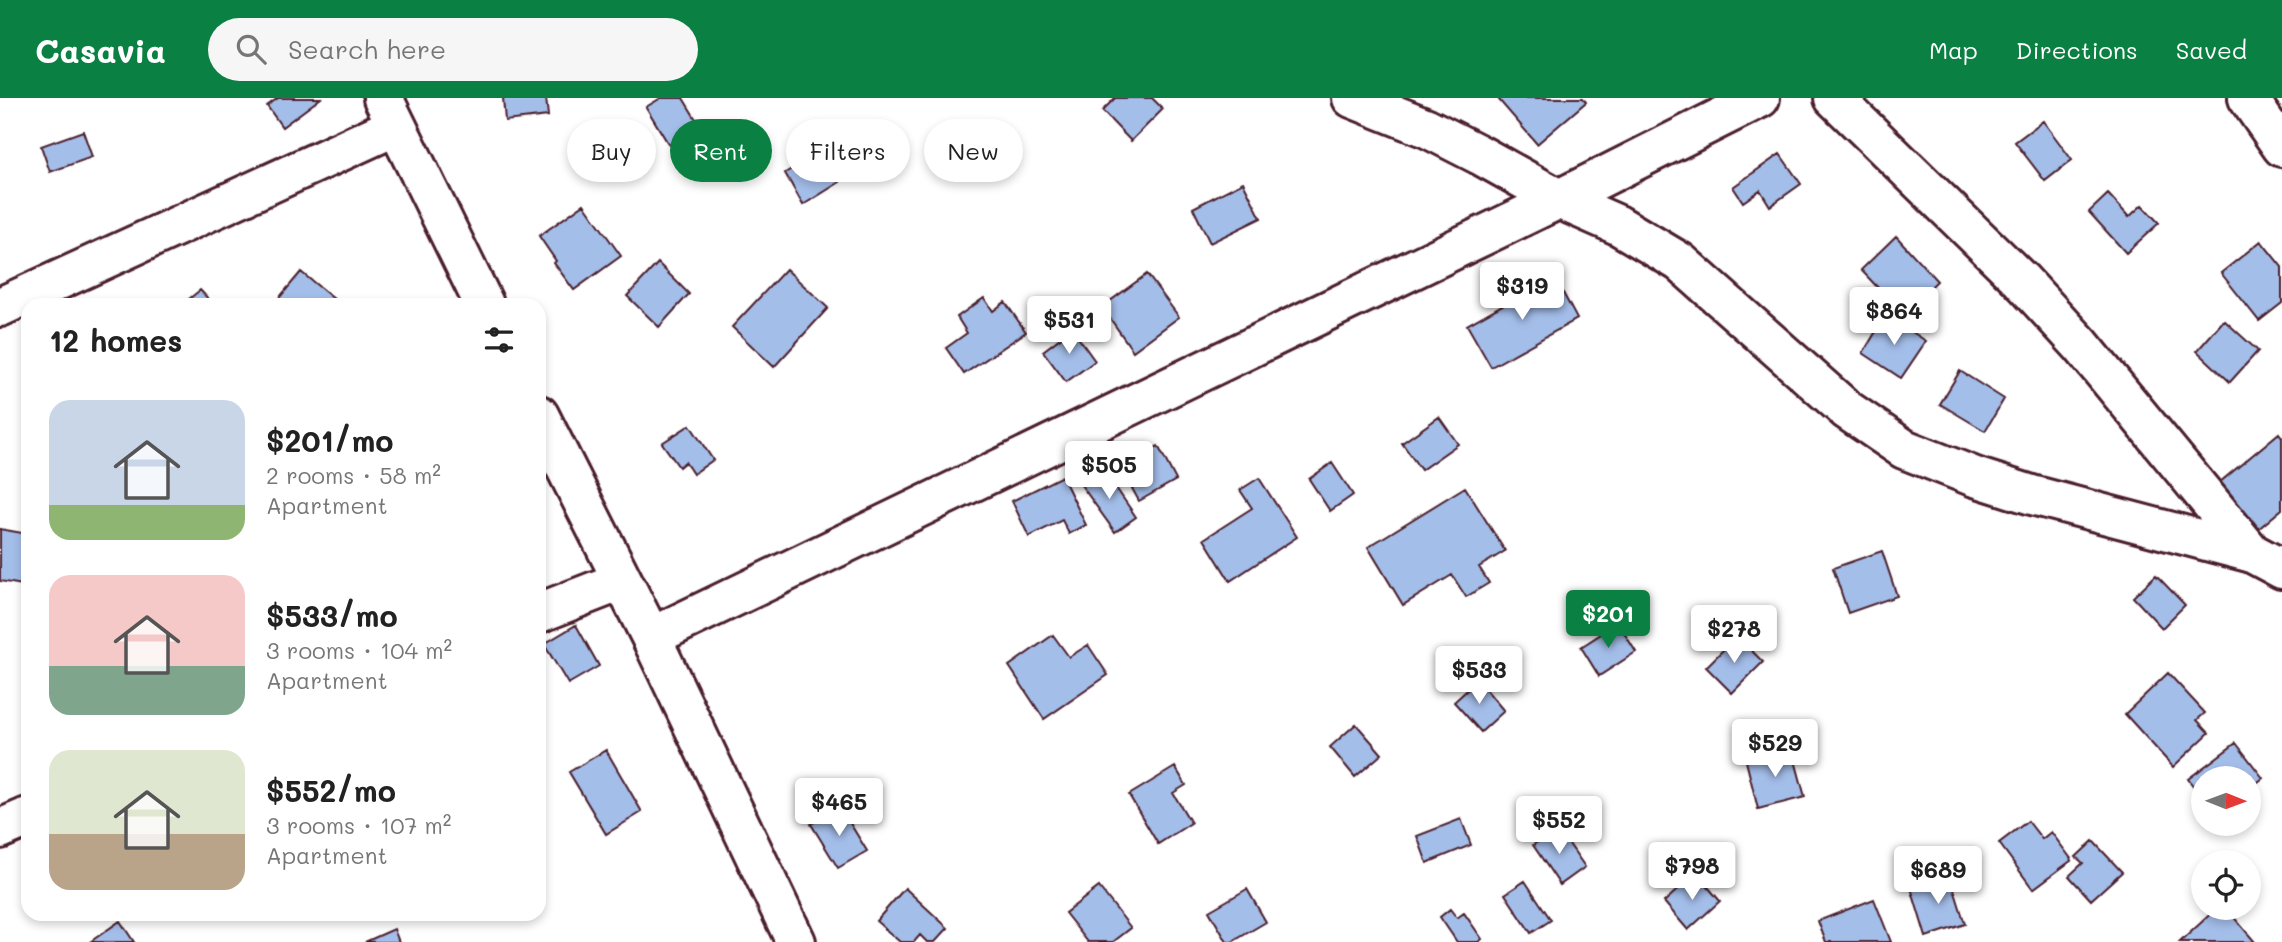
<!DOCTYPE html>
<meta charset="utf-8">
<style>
:root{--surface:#fff;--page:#f6f6f6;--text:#222;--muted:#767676;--accent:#0b8043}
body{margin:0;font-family:Mali,sans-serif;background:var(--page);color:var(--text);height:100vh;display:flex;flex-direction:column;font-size:26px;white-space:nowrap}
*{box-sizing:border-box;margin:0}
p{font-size:23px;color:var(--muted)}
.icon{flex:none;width:38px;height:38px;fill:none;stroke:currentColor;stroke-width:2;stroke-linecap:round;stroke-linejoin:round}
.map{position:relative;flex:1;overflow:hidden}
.panel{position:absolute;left:21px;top:200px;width:525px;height:623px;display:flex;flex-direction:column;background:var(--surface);border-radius:21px;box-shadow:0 4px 10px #0003}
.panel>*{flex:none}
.banner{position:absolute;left:567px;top:21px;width:665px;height:63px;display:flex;gap:14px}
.needle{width:46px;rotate:91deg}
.controls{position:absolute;left:2191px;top:668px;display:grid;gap:14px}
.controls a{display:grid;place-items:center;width:70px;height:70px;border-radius:50%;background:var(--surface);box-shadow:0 4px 10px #0003;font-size:35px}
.price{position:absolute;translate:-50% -60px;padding:0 16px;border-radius:7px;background:#fff;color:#222;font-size:23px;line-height:46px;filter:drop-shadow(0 2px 4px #0008)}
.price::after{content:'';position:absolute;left:50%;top:42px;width:21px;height:16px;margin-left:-10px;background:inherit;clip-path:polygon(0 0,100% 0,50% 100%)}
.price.active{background:var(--accent);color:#fff}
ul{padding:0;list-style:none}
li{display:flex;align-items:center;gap:21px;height:175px;padding:0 28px}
li span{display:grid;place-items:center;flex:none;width:196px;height:140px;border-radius:21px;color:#555}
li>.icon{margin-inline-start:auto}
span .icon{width:84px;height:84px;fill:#fffc;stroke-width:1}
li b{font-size:30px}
h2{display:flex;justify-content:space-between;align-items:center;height:84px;padding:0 28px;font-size:30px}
.chip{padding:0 24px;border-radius:32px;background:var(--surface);box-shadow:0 4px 10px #0003;font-size:24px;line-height:63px}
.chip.active{background:var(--accent);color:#fff}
header{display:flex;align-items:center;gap:42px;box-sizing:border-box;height:98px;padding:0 35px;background:var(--accent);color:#fff}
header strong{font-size:33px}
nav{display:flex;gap:38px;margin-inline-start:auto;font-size:24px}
.search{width:490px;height:63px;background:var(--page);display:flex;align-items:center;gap:18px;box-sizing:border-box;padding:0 24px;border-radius:38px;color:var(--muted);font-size:26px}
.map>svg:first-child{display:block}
.building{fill:#a4beea;stroke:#4a1f2b;stroke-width:2}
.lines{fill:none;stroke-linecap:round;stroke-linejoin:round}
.minor-casing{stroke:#4a1f2b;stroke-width:44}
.minor{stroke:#fff;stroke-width:38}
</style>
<header>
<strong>Casavia</strong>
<div class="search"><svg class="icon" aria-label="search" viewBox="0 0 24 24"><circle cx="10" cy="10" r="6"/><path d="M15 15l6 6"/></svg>Search here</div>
<nav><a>Map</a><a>Directions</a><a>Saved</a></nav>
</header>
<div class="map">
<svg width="2282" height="844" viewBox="0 0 2282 844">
<rect width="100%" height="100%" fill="#fff"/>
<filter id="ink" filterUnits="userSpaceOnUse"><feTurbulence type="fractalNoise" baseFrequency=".0143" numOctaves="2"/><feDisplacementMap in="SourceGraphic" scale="14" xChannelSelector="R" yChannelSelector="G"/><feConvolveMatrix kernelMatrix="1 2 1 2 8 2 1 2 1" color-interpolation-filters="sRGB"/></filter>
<g filter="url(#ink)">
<path class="building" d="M278,0H321L282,29L267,8Z
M503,0H546L548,18L505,23Z
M661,0H683L700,28L669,47L646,9Z
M1115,0H1152L1163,11L1131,43L1102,13Z
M1501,0H1583L1586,4L1537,46L1499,2Z
M2043,23L2072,62L2045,83L2015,44Z
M83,33L92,59L50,74L41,48Z
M821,53L840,84L803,107L785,75Z
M1780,56L1801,86L1770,108L1760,92L1743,104L1733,89Z
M1243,84L1261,120L1210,145L1193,110Z
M2108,96L2129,119L2142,107L2159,125L2126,155L2089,114Z
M584,106L621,158L574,192L554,165L556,163L539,138Z
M1896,138L1937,183L1903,216L1861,172Z
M2261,143L2282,169V205L2259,223L2221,175Z
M658,165L689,196L659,229L627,198Z
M786,171L828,210L774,269L732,229Z
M301,174L340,206H274Z
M1147,176L1179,219L1133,253L1102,209Z
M1554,178L1577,221L1491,269L1467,227Z
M200,192L213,206H186L184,205Z
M984,200L993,213L1005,204L1026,234L964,276L946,250L967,235L957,219Z
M1886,217L1926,243L1901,280L1863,255Z
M2224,222L2258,253L2230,284L2197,253Z
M1072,231L1095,263L1066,284L1043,253Z
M1960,273L2004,301L1985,333L1940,306Z
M1439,319L1458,346L1421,372L1402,345Z
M690,327L713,362L693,376L685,364L679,369L662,345Z
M2279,335L2282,339V411L2257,432L2219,385Z
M1158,348L1176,382L1139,403L1120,369Z
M1332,365L1353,397L1330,413L1309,381Z
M1103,371L1136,419L1115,434L1081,387Z
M1062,378L1086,427L1069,436L1062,422L1029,439L1012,403Z
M1259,380L1297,439L1230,483L1204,441L1252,410L1240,392Z
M1465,389L1505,453L1479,469L1489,485L1466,499L1452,477L1403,507L1368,449Z
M0,431L28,436V488L0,483Z
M1882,453L1897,498L1848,515L1833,470Z
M2156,477L2185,507L2162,530L2133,499Z
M1618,525L1636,554L1599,578L1581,549Z
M576,527L599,568L568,586L544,546Z
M1053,537L1069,559L1088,547L1108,577L1044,621L1009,568Z
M1737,538L1763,564L1732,595L1706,569Z
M2168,575L2205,615L2197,622L2209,635L2173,669L2125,616Z
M1478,582L1504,613L1481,634L1454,604Z
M1356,626L1382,656L1355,679L1330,649Z
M2236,645L2263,680L2249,691V681H2203V701L2188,681Z
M1792,651L1805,699L1758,711L1746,663Z
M606,652L642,714L606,736L569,674Z
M1175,669L1186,687L1173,695L1191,725L1158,746L1129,697Z
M840,709L867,753L838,770L811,726Z
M1461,721L1471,747L1427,765L1417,738Z
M2028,723L2042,741L2051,734L2072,762L2033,791L1999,745Z
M1558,730L1585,769L1560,787L1533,747Z
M2093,743L2122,774L2091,802L2069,778L2083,765L2076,759Z
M1696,775L1720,803L1688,832L1664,804Z
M1950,778L1965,826L1926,839L1911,790Z
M1525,783L1551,822L1531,835L1505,796Z
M1099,789L1131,830L1113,844H1088L1065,815Z
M905,790L948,830L935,844H927L920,837L914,844H900L876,823Z
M1247,791L1266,824L1232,844H1227L1209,813Z
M1874,801L1891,844H1826L1818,823Z
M2217,810H2226L2255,844H2180Z
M1450,811L1457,820L1464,815L1482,841L1478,844H1457L1440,819Z
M120,823L134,844H90Z
M394,831L399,844H365Z"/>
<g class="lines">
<g class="minor-casing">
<path id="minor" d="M383,0L484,206
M1352,0L1427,30L1480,57L1559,101L1618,127L1680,164L1847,312L1904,351L1975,379L2032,397L2252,455L2282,471
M1834,0L2021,182L2081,247L2252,455
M2248,0L2282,49
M0,209L396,28
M539,317L651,539L796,844
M539,515L621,483
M651,539L1559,101L1760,0
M0,731L28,719"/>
</g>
<use href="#minor" class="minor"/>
</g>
</g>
</svg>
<div class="controls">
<a><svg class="needle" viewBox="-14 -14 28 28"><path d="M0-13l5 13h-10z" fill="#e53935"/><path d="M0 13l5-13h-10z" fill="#767676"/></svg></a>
<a><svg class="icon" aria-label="locate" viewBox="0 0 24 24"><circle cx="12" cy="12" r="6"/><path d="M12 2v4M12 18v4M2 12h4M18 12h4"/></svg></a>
</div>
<b class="price" style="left:1522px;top:224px">$319</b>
<b class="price" style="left:1894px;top:249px">$864</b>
<b class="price" style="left:1069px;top:258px">$531</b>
<b class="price" style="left:1109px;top:403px">$505</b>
<b class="price active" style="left:1608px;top:552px">$201</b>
<b class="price" style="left:1734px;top:567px">$278</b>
<b class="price" style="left:1479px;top:608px">$533</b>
<b class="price" style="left:1775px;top:681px">$529</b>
<b class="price" style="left:839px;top:740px">$465</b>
<b class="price" style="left:1559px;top:758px">$552</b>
<b class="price" style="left:1692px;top:804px">$798</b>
<b class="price" style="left:1938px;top:808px">$689</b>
<div class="banner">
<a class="chip">Buy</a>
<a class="chip active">Rent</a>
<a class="chip">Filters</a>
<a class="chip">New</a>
</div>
<section class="panel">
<h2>12 homes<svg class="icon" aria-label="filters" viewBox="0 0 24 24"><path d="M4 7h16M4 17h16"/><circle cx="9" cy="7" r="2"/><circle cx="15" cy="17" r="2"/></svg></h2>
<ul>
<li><span style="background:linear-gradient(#c9d6e8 75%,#8fb573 0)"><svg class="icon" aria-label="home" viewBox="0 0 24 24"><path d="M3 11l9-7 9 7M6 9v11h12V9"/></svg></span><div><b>$201/mo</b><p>2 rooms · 58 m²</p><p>Apartment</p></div></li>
<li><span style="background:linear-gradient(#f6c9c9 65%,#7fa58c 0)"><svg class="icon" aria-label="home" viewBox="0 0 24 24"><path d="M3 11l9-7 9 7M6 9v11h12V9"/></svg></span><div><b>$533/mo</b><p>3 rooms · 104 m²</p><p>Apartment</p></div></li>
<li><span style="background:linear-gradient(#dfe7d0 60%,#b9a48a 0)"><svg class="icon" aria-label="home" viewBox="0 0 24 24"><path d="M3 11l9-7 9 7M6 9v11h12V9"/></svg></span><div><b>$552/mo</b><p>3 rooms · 107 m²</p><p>Apartment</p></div></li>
</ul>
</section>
</div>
